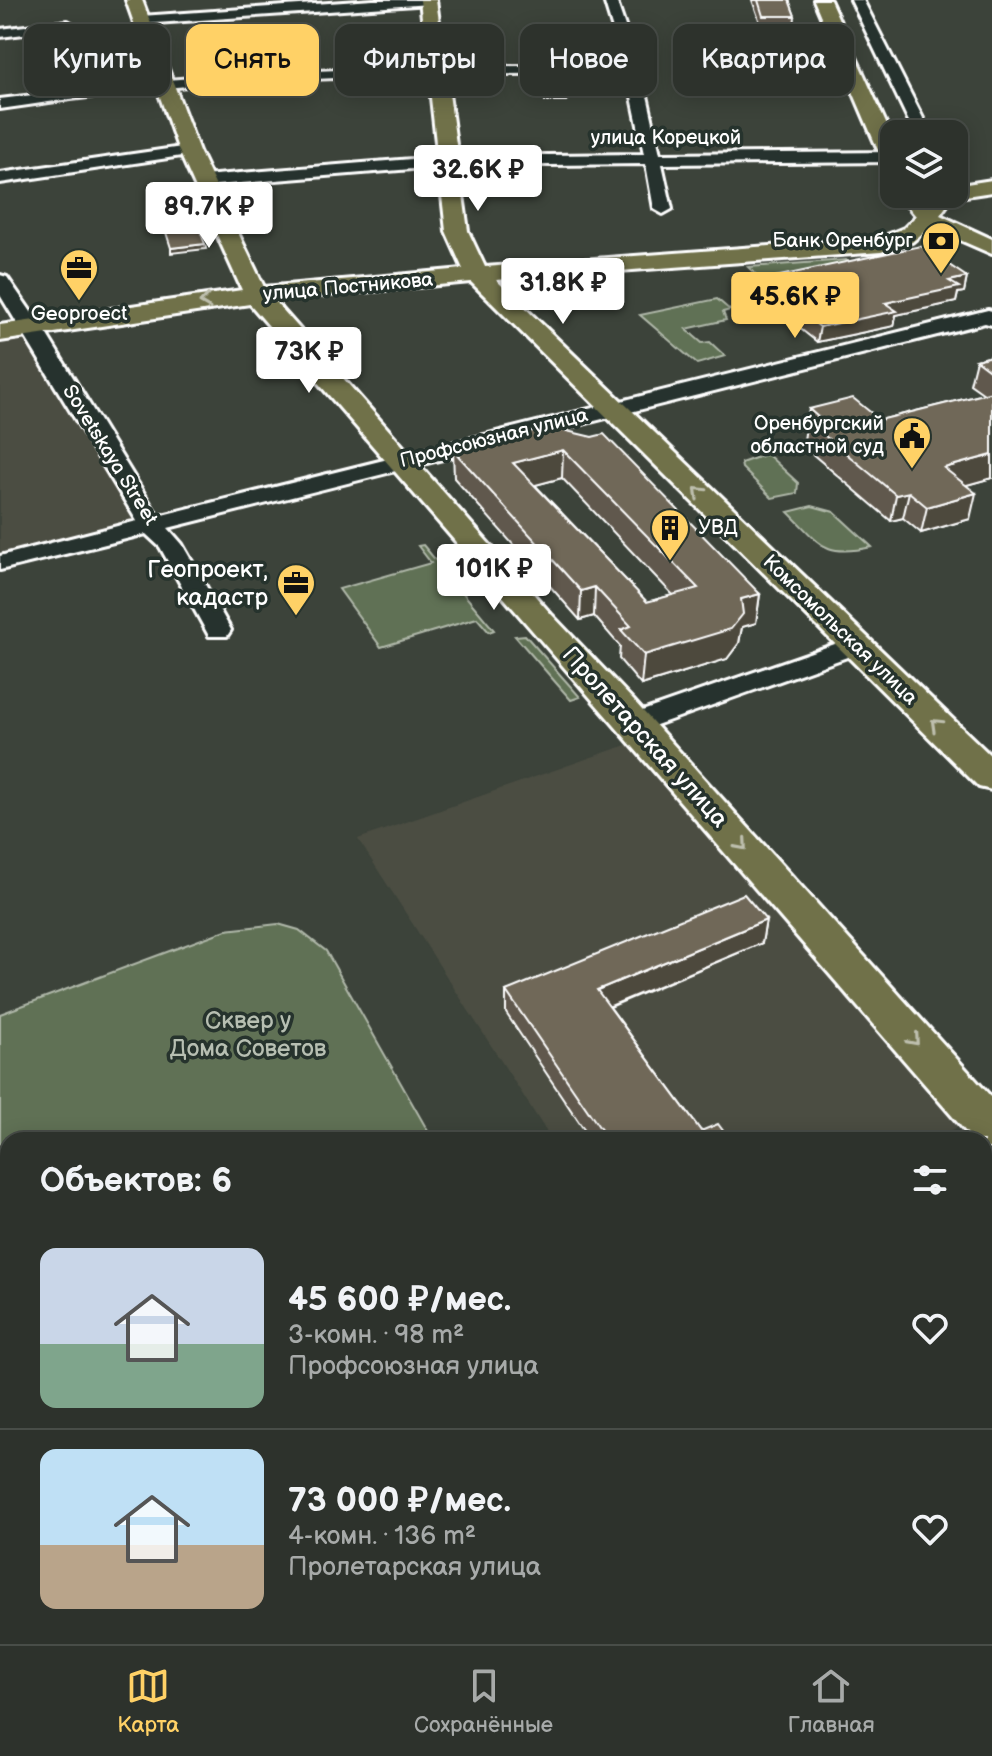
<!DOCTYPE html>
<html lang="ru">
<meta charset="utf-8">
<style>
:root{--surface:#2d322c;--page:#353a34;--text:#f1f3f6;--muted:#a7aaa9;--line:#484d48;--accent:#ffd166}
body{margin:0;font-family:"Balsamiq Sans",sans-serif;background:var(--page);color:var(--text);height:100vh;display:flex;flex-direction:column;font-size:30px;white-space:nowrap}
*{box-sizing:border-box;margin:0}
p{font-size:26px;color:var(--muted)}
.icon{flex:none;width:44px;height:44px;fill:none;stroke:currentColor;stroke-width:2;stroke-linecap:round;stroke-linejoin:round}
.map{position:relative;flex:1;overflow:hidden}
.drawer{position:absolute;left:0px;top:1132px;width:992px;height:512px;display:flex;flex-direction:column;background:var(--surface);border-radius:24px 24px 0 0;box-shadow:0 4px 20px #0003,0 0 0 2px var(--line)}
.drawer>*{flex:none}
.hud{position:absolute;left:24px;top:24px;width:944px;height:72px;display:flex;gap:16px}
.tools{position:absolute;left:880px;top:120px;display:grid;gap:16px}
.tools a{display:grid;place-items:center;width:88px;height:88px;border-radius:16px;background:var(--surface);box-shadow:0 4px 20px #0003,0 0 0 2px var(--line);font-size:40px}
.price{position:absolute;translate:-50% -68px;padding:0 18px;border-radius:8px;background:#fff;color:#222;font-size:26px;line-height:52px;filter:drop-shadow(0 2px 4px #0008)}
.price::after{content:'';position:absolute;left:50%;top:48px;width:24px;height:18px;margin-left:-12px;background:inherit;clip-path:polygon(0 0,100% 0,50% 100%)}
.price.on{background:var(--accent);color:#111}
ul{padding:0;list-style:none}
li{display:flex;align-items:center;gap:24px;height:200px;padding:0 40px}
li+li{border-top:2px solid var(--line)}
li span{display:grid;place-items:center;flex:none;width:224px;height:160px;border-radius:16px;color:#555}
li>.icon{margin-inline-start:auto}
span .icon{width:96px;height:96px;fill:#fffc;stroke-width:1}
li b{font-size:34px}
h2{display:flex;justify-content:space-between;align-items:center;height:96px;padding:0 40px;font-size:34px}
.chip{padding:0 28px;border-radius:16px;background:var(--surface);box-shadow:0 4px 20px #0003,0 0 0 2px var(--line);font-size:28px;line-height:72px}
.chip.on{background:var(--accent);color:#111}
.tabs{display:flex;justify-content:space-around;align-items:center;height:112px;border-top:2px solid var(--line);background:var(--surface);font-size:22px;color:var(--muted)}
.tabs a{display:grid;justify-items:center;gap:4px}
.tabs .on{color:var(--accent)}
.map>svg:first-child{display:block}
.built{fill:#4c4e43}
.green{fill:#607154;stroke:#b0b8aa;stroke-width:2}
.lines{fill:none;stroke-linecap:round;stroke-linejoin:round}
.minor-casing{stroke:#fff;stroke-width:6}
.major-casing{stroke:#fff;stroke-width:6}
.minor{fill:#26332d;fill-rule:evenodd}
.major{fill:#6f714a;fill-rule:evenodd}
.wall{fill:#60594d;stroke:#fff;stroke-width:2;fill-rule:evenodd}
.shaded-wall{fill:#4e483e;stroke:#fff;stroke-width:2}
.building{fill:#706759;stroke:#fff;stroke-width:2;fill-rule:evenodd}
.oneway{stroke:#bebfae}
.labels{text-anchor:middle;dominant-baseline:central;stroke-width:7;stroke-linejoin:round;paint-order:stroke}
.far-street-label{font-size:20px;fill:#fff;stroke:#26332d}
.far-poi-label{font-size:20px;fill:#fff;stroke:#26332d;text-anchor:end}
.poi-label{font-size:24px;fill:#fff;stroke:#26332d;text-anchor:end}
.street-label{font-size:24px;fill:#fff;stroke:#26332d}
.park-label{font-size:24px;fill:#b7bfb2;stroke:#26332d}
</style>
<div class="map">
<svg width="992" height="1644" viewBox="0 0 992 1644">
<rect width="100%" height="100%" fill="#3c433a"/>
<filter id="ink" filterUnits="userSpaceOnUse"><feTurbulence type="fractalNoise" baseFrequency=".0125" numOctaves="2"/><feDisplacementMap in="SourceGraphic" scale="16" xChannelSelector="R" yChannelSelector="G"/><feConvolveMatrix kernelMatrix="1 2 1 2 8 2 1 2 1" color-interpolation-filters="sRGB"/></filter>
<g filter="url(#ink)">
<path class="built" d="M26,333L138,523L0,556V339Z
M632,743L962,1125L932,1140H552L358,839Z"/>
<path class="green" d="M846,260L855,269L766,284L748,267Z
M717,299L730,310L723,312L726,320L686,329L702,343L710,342L725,356L697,364L640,315Z
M767,454L798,483L797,493L772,498L742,468L741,463Z
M812,506L834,512L872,547C822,558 821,544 788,512Z
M423,545L494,630L489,632L477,618L381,647L339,589L431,563L418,546Z
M525,635L580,697L571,700L515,636Z
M278,924L299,930L326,951L433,1140H8V1544L0,1548V1014L226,930Z"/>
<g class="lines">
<g class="minor-casing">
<path id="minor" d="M373,0H436L430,4L141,24L134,20L141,16Z
M604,0H616L644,82L660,154L894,152V162L662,164L672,209L663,214L654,209L646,164L449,166L203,186L195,181L203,176L449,156L644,154L627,73C481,74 334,75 188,86C125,91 62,100 0,109V99L141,82L244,74L410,67L624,65Z
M851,0H863L931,134H915Z
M68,21L75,25L73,28L0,37V29Z
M189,146L197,151L195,154L0,183V173Z
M0,275L7,277L47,335L158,516L988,310L992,311V325L985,323L168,528L182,544L231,630L227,636H209L160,547L146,534L0,570V556L137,521L0,295Z
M855,637L864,639L868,645L864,651L645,729L635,732L625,729L621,723L625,717Z"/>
</g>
<g class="major-casing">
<path id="major" d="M126,0H142L199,151L264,287L463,269L446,231L420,0H436L468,231L485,267L880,238L904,228L916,216L898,194H921L927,202L933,194H954V186L992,180V192L952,198L940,215L992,239V254L930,227L912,242L881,252L496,280L992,757V790L979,787L471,282L274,300L551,614L633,700L992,1098V1149L984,1147V1140H973L250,304L0,341V325L242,290L179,151Z
M814,0H830L894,141V170L884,164Z
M55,1636H125L121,1644H51Z"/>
</g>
<use href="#minor" class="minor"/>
<use href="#major" class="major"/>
</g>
<path class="wall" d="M752,0H789L795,16L794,28H762Z
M544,56L568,79L567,101H545Z
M967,277L964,292L958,293L956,302L896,315L894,326L817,342L774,308L775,298L768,292L770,278Z
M992,356V478L966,485L970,519L921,533L903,518L891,521L803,446L809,409L880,420L984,394L970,384L976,360Z
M550,427L760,594L756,623L742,627L739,643L727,659L641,685L619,659L620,646L594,616L580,620L454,478L453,450ZM562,478L673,595L647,602L535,485Z
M766,920L762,943L610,1007L701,1131L730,1140H591L506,1013V991Z"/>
<path class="shaded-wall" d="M205,244L206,249L171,253V248Z
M967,277L964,292L958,293L956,302L896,315L894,326L817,342L820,327L949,281Z
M563,450L562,478L513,491V463Z
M992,455V478L938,493L944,468Z
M909,492L903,518L891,521L896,495Z
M976,493L970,519L921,533L927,507Z
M595,587L594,616L580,620L581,591Z
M760,594L756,623L742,627L739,643L727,659L641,685L644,655L741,599Z
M766,920L762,943L596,1012L597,990Z"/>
<path class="building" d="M758,0H789L795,16H763Z
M544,56H565L568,79H545Z
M195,217L205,244L171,248L162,220Z
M921,246L967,277L949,281L959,287L885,303L897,311L820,327L776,293L787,291L770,278Z
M992,356V372L976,360Z
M992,392V455L944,468L976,493L927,507L909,492L896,495L807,421L819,418L809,409L853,398L880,420Z
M550,427L592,437L604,434L760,594L741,599L743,614L731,629L644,655L621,630L631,626L595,587L581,591L453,450ZM563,450L698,588L647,602L513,463Z
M744,894L766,920L597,990L701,1131L718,1124L730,1140H608L506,991Z"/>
<defs><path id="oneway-chevron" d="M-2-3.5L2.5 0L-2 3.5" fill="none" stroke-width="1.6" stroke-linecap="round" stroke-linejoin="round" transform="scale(2)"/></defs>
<g class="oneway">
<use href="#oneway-chevron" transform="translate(205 302) rotate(172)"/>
<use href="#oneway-chevron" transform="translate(699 492) rotate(-136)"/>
<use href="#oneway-chevron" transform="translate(936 724) rotate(-136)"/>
<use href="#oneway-chevron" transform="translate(742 845) rotate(49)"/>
<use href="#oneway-chevron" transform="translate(914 1040) rotate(49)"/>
</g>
</g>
<defs>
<g id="bank-pin" transform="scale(2)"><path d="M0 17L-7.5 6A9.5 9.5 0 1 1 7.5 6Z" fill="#ffd166" stroke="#26332d"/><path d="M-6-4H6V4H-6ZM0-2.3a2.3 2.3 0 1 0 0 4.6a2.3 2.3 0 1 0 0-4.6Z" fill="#111"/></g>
<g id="office-pin" transform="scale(2)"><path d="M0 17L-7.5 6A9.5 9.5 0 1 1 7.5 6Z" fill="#ffd166" stroke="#26332d"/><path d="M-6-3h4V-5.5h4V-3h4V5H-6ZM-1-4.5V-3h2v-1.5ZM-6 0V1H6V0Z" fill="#111"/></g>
<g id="civic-pin" transform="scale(2)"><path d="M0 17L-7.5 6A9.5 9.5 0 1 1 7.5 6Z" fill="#ffd166" stroke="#26332d"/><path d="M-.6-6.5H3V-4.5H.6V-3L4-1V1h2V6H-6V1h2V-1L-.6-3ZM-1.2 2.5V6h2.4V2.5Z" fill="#111"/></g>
<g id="building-pin" transform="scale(2)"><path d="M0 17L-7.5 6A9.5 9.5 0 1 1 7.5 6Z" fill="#ffd166" stroke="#26332d"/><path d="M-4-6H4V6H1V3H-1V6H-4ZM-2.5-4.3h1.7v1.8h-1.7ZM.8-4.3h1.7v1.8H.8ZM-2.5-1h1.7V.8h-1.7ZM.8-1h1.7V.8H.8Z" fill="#111"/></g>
</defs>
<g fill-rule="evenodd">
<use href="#bank-pin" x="941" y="241"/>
<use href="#office-pin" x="79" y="268"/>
<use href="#civic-pin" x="912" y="436"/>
<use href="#building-pin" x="670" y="528"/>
<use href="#office-pin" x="296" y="583"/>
</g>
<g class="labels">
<g class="far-street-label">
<text x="666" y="138">улица Корецкой</text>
<text transform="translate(348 287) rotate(-5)">улица Постникова</text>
<text transform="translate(494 438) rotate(-14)">Профсоюзная улица</text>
<text transform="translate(110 455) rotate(58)">Sovetskaya Street</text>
<text transform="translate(840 630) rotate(44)">Комсомольская улица</text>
</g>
<g class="far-poi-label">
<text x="913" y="241">Банк Оренбург</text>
<text x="79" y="314" text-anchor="middle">Geoproect</text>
<text x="884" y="424">Оренбургский<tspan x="884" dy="23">областной суд</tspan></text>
<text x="698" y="528" text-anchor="start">УВД</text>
</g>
<g class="poi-label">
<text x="268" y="569">Геопроект,<tspan x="268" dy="28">кадастр</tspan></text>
</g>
<g class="street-label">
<text transform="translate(645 737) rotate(48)">Пролетарская улица</text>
</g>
<g class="park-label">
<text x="248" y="1020">Сквер у<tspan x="248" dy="28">Дома Советов</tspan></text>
</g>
</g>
</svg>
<div class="tools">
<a><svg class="icon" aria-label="layers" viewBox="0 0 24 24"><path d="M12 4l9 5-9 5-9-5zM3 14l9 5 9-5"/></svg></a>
</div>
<b class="price" style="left:478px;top:213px">32.6K ₽</b>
<b class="price" style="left:209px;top:250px">89.7K ₽</b>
<b class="price" style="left:563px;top:326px">31.8K ₽</b>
<b class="price on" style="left:795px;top:340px">45.6K ₽</b>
<b class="price" style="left:309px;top:395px">73K ₽</b>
<b class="price" style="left:494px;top:612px">101K ₽</b>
<div class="hud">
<a class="chip">Купить</a>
<a class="chip on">Снять</a>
<a class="chip">Фильтры</a>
<a class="chip">Новое</a>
<a class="chip">Квартира</a>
</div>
<section class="drawer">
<h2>Объектов: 6<svg class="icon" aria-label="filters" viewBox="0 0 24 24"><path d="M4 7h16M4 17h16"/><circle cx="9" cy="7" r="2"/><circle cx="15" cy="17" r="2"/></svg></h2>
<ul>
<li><span style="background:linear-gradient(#c9d6e8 60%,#7fa58c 0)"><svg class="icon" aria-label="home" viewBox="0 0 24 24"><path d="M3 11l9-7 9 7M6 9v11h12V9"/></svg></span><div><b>45 600 ₽/мес.</b><p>3-комн. · 98 m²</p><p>Профсоюзная улица</p></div><svg class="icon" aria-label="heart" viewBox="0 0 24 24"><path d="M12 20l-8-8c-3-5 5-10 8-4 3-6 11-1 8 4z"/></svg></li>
<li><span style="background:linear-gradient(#bfe0f5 60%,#b9a48a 0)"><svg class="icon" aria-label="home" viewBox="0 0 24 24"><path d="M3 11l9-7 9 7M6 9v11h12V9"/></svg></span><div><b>73 000 ₽/мес.</b><p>4-комн. · 136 m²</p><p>Пролетарская улица</p></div><svg class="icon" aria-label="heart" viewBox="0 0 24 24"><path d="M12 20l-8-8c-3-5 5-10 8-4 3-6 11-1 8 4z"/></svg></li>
</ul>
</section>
</div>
<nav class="tabs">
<a class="on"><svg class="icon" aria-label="map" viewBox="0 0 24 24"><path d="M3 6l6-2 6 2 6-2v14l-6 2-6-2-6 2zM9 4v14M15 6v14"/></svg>Карта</a>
<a><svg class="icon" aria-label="saved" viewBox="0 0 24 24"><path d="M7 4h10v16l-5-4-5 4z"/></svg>Сохранённые</a>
<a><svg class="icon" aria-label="home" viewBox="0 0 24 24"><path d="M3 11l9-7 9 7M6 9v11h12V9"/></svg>Главная</a>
</nav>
